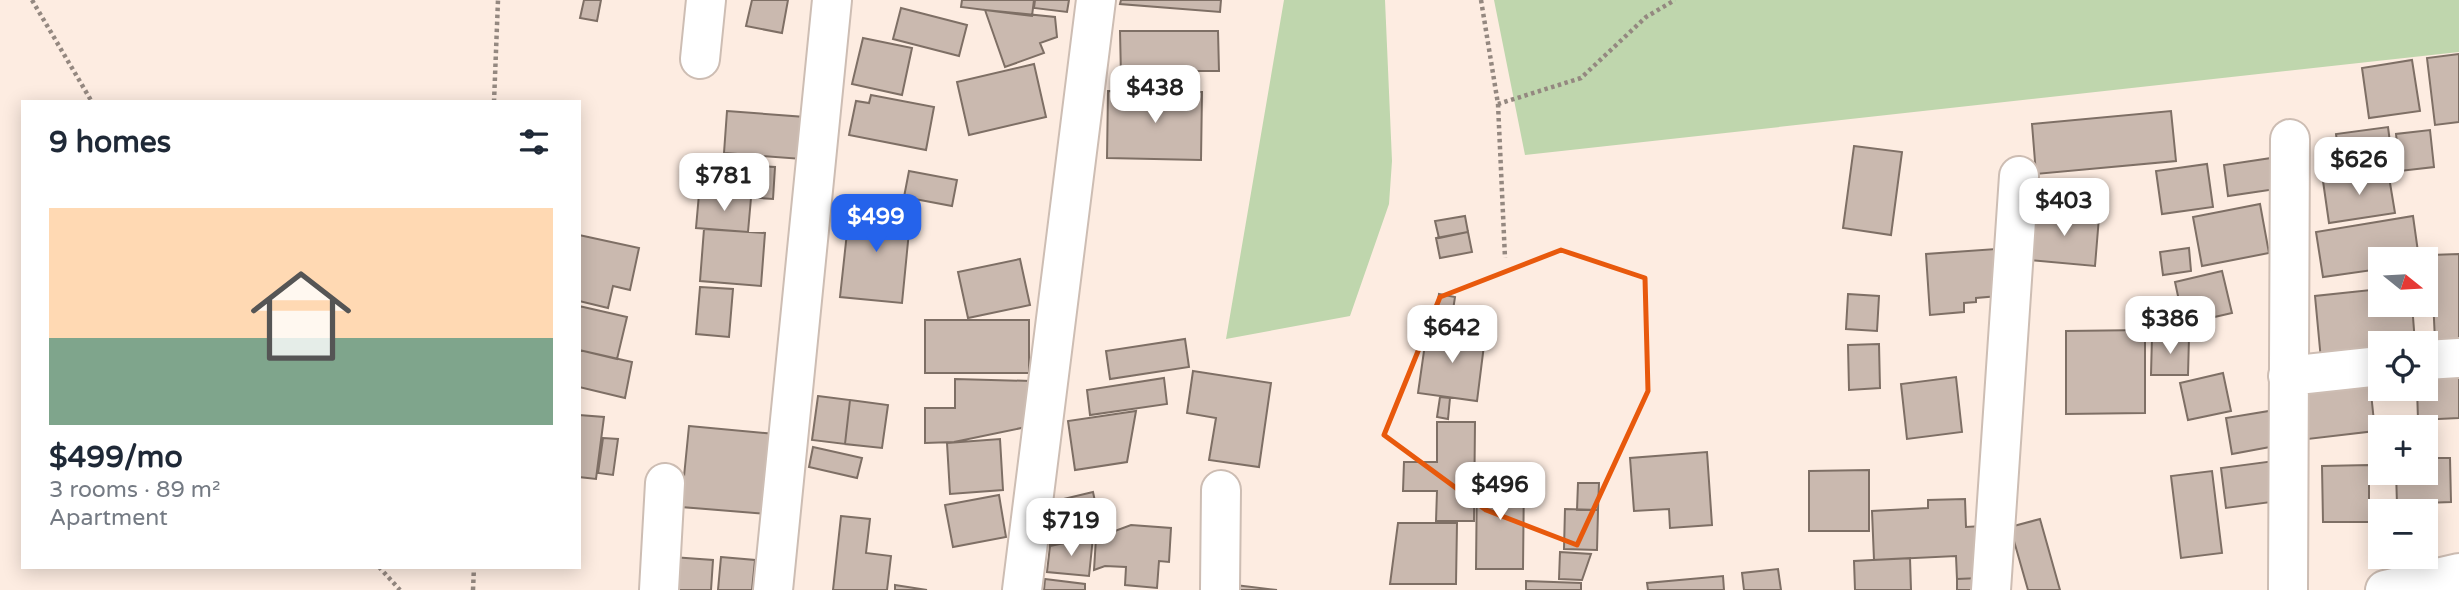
<!DOCTYPE html>
<meta charset="utf-8">
<style>
:root{--surface:#fff;--page:#f2f2f3;--text:#1f2937;--muted:#747a83;--line:#e0e1e3;--accent:#2563eb}
body{margin:0;font-family:"Varela Round",sans-serif;background:var(--page);color:var(--text);height:100vh;display:flex;flex-direction:column;font-size:26px;white-space:nowrap}
*{box-sizing:border-box;margin:0}
p{font-size:23px;color:var(--muted)}
.icon{flex:none;width:38px;height:38px;fill:none;stroke:currentColor;stroke-width:2;stroke-linecap:round;stroke-linejoin:round}
.map{position:relative;flex:1;overflow:hidden}
.sheet{position:absolute;left:21px;top:100px;width:560px;height:469px;display:flex;flex-direction:column;background:var(--surface);border-radius:0px;box-shadow:0 4px 18px #0003}
.sheet>*{flex:none}
.needle{width:46px;rotate:108deg}
.controls{position:absolute;left:2368px;top:247px;display:grid;gap:14px}
.controls a{display:grid;place-items:center;width:70px;height:70px;border-radius:0px;background:var(--surface);box-shadow:0 4px 18px #0003;font-size:35px}
.price{position:absolute;translate:-50% -60px;padding:0 16px;border-radius:14px;background:#fff;color:#222;font-size:23px;line-height:46px;filter:drop-shadow(0 2px 4px #0008)}
.price::after{content:'';position:absolute;left:50%;top:42px;width:21px;height:16px;margin-left:-10px;background:inherit;clip-path:polygon(0 0,100% 0,50% 100%)}
.price.active{background:var(--accent);color:#fff}
ul{padding:0;list-style:none}
li{display:grid;align-content:center;gap:14px;height:371px;padding:0 28px}
li+li{border-top:2px solid var(--line)}
li span{display:grid;place-items:center;height:217px;border-radius:0px;color:#555}
li>.icon{margin-inline-start:auto}
span .icon{width:126px;height:126px;fill:#fffc;stroke-width:1}
li b{font-size:30px}
h2{display:flex;justify-content:space-between;align-items:center;height:84px;padding:0 28px;font-size:30px}
.map>svg:first-child{display:block}
.green{fill:#bfd6ad}
.building{fill:#cab9af;stroke:#7e6f65;stroke-width:2}
.lines{fill:none;stroke-linecap:round;stroke-linejoin:round}
.minor-casing{stroke:#cdbdb3;stroke-width:42}
.major-casing{stroke:#cdbdb3;stroke-width:42}
.path{stroke:#948880;stroke-width:4.5;stroke-dasharray:3.5 3.5;stroke-linecap:butt}
.minor{stroke:#fff;stroke-width:38}
.major{stroke:#fff;stroke-width:38}
.marked{fill:none;stroke:#e8590c;stroke-width:5;stroke-linejoin:round}
</style>
<div class="map">
<svg width="2459" height="590" viewBox="0 0 2459 590">
<rect width="100%" height="100%" fill="#fdece1"/>
<path class="green" d="M1284,0H1385L1392,161L1389,204L1350,316L1226,339Z
M1494,0H2459V52L1525,155Z"/>
<path class="building" d="M584,0H601L597,21L580,18Z
M752,0H788L782,33L746,26Z
M962,0H1034L1032,16L961,7Z
M1035,0H1069L1067,12L1034,8Z
M1121,0H1221L1220,12L1120,4Z
M901,8L967,25L959,56L893,39Z
M985,10L1055,17L1057,37L1040,43L1044,53L1005,67Z
M1120,31H1218L1219,71H1183V76H1121Z
M863,38L912,48L902,95L852,84Z
M2459,54V122L2435,125L2427,58Z
M2412,60L2420,111L2369,118L2362,68Z
M1034,64L1046,117L969,135L957,82Z
M1108,91L1202,92L1201,160L1107,158Z
M871,95L934,107L926,150L849,135L856,101L869,103Z
M727,111L805,117L802,159L724,153Z
M2171,111L2176,161L2036,174L2032,124Z
M2388,127L2393,165L2341,172L2336,134Z
M2430,130L2434,167L2400,171L2396,134Z
M1854,146L1902,152L1891,235L1843,228Z
M2278,157L2283,188L2228,196L2224,165Z
M706,163L775,167L773,199L704,194Z
M2207,164L2213,207L2162,214L2156,171Z
M909,171L957,180L952,206L904,197Z
M2388,171L2395,213L2329,223L2323,181Z
M2038,185L2105,193L2103,210L2036,201Z
M699,194L751,198L748,232L696,228Z
M2260,204L2269,253L2202,266L2193,217Z
M850,205L911,211L902,303L840,297Z
M2033,210L2099,217L2095,266L2028,260Z
M1465,216L1468,232L1439,238L1435,221Z
M2413,216L2419,259H2380V269L2323,277L2316,232Z
M704,229L765,233L761,286L700,281Z
M1468,232L1472,252L1440,258L1436,238Z
M579,235L639,248L630,290L613,286L608,308L579,301Z
M2189,248L2191,271L2163,275L2160,252Z
M1996,249L1999,296L1976,298V302L1964,303V312L1930,315L1926,254Z
M2459,254V340L2435,341L2431,255Z
M1020,259L1030,305L968,318L958,272Z
M2222,271L2232,313L2184,324L2175,282Z
M700,287L733,289L729,337L696,334Z
M2380,289V304H2412L2415,343H2380V354L2321,360L2315,296Z
M1439,294L1455,297L1452,317L1436,315Z
M1848,294L1879,296L1877,331L1846,329Z
M579,306L627,317L617,359L579,350Z
M1429,315L1456,318L1454,333L1427,330Z
M925,320H1029V373H925Z
M1427,330L1485,337L1477,401L1418,393Z
M2145,330V413L2066,414V331Z
M2152,336L2189,337L2188,375H2151Z
M1185,339L1189,367L1110,379L1106,351Z
M1879,344L1880,388L1849,390L1848,345Z
M579,350L632,362L625,398L579,387Z
M1193,371L1271,383L1259,467L1209,460L1216,418L1187,413Z
M2223,373L2231,411L2188,420L2180,383Z
M2459,373V418L2418,420L2417,388H2426V374Z
M2369,374L2375,431L2308,439L2302,382Z
M1956,377L1962,432L1907,439L1901,384Z
M1164,378L1167,404L1090,415L1087,390Z
M955,379L1031,381V426L954,442L925,443V408H955Z
M818,396L850,400L845,444L812,440Z
M1440,397L1450,398L1448,419L1437,417Z
M850,400L888,405L882,448L845,444Z
M2275,410L2281,445L2232,454L2226,418Z
M1136,411L1127,462L1075,470L1068,421Z
M579,415L604,417L596,479L579,477Z
M1437,422H1475L1474,521H1436L1437,491H1403L1404,462H1437Z
M689,426L775,434L768,514L681,507Z
M603,438L618,439L613,475L598,473Z
M1000,439L1003,490L950,494L947,443Z
M813,447L862,458L857,478L809,467Z
M1707,452L1712,525L1670,528L1669,509L1634,511L1630,458Z
M2426,458H2450L2451,502L2397,504L2396,472H2426Z
M2274,461L2279,501L2226,508L2221,468Z
M2369,465V522H2323L2322,466Z
M1869,470V531H1809V471Z
M2212,471L2222,553L2181,558L2171,476Z
M1477,474H1524L1523,569H1476Z
M1578,483H1599L1598,510H1577Z
M1093,492L1102,534L1050,545L1055,501Z
M999,495L1006,537L953,547L945,505Z
M1965,499L1966,527L1982,526L1980,578L1957,579L1956,556L1874,560L1872,511L1928,508V500Z
M1565,509L1598,510L1597,550L1564,549Z
M841,516L870,519L866,553L891,556L887,590H833Z
M2040,519L2060,590H2028L2010,527Z
M1398,523H1457L1456,584H1390Z
M1131,525L1171,528L1169,562L1159,561L1157,588L1125,585L1126,567L1105,566L1094,570L1096,538Z
M1093,537L1089,576L1047,572L1050,546Z
M1560,552L1591,554L1582,580L1559,579Z
M672,557L713,560L711,590H669Z
M721,557L755,560L752,590H718Z
M1910,558L1911,590H1855L1854,561Z
M1778,569L1781,590H1744L1742,573Z
M1723,576L1724,590H1648L1647,583Z
M1980,578V590H1957V579Z
M1045,579L1085,584V590H1044Z
M1526,581L1581,583V590H1526Z
M1227,584L1277,590H1227Z
M895,585L927,590H895Z"/>
<g class="lines">
<g class="minor-casing">
<path id="minor" d="M700,59L706,0
M2426,360L2459,358
M2288,376L2380,366
M659,590L665,483
M773,590L832,0
M1022,590L1096,0
M1220,590L1221,490
M1991,590L2019,176
M2288,590L2290,139"/>
</g>
<g class="major-casing">
<path id="major" d="M2385,590L2459,573"/>
</g>
<path class="path" d="M32,0L92,102
M1481,0L1498,104L1581,78L1646,17L1675,0
M494,102L498,0
M1498,104L1505,258
M379,567L400,590
M473,590L474,567"/>
<use href="#minor" class="minor"/>
<use href="#major" class="major"/>
</g>
<path class="marked" d="M1561,250L1645,278L1648,391L1577,545L1486,510L1384,435L1440,297Z"/>
</svg>
<div class="controls">
<a><svg class="needle" viewBox="-14 -14 28 28"><path d="M0-13l5 13h-10z" fill="#e53935"/><path d="M0 13l5-13h-10z" fill="#747a83"/></svg></a>
<a><svg class="icon" aria-label="locate" viewBox="0 0 24 24"><circle cx="12" cy="12" r="6"/><path d="M12 2v4M12 18v4M2 12h4M18 12h4"/></svg></a>
<a>+</a>
<a>−</a>
</div>
<b class="price" style="left:1155px;top:125px">$438</b>
<b class="price" style="left:2359px;top:197px">$626</b>
<b class="price" style="left:724px;top:213px">$781</b>
<b class="price" style="left:2064px;top:238px">$403</b>
<b class="price active" style="left:876px;top:254px">$499</b>
<b class="price" style="left:2170px;top:356px">$386</b>
<b class="price" style="left:1452px;top:365px">$642</b>
<b class="price" style="left:1500px;top:522px">$496</b>
<b class="price" style="left:1071px;top:558px">$719</b>
<section class="sheet">
<h2>9 homes<svg class="icon" aria-label="filters" viewBox="0 0 24 24"><path d="M4 7h16M4 17h16"/><circle cx="9" cy="7" r="2"/><circle cx="15" cy="17" r="2"/></svg></h2>
<ul>
<li><span style="background:linear-gradient(#ffd9b3 60%,#7fa58c 0)"><svg class="icon" aria-label="home" viewBox="0 0 24 24"><path d="M3 11l9-7 9 7M6 9v11h12V9"/></svg></span><div><b>$499/mo</b><p>3 rooms · 89 m²</p><p>Apartment</p></div></li>
</ul>
</section>
</div>
